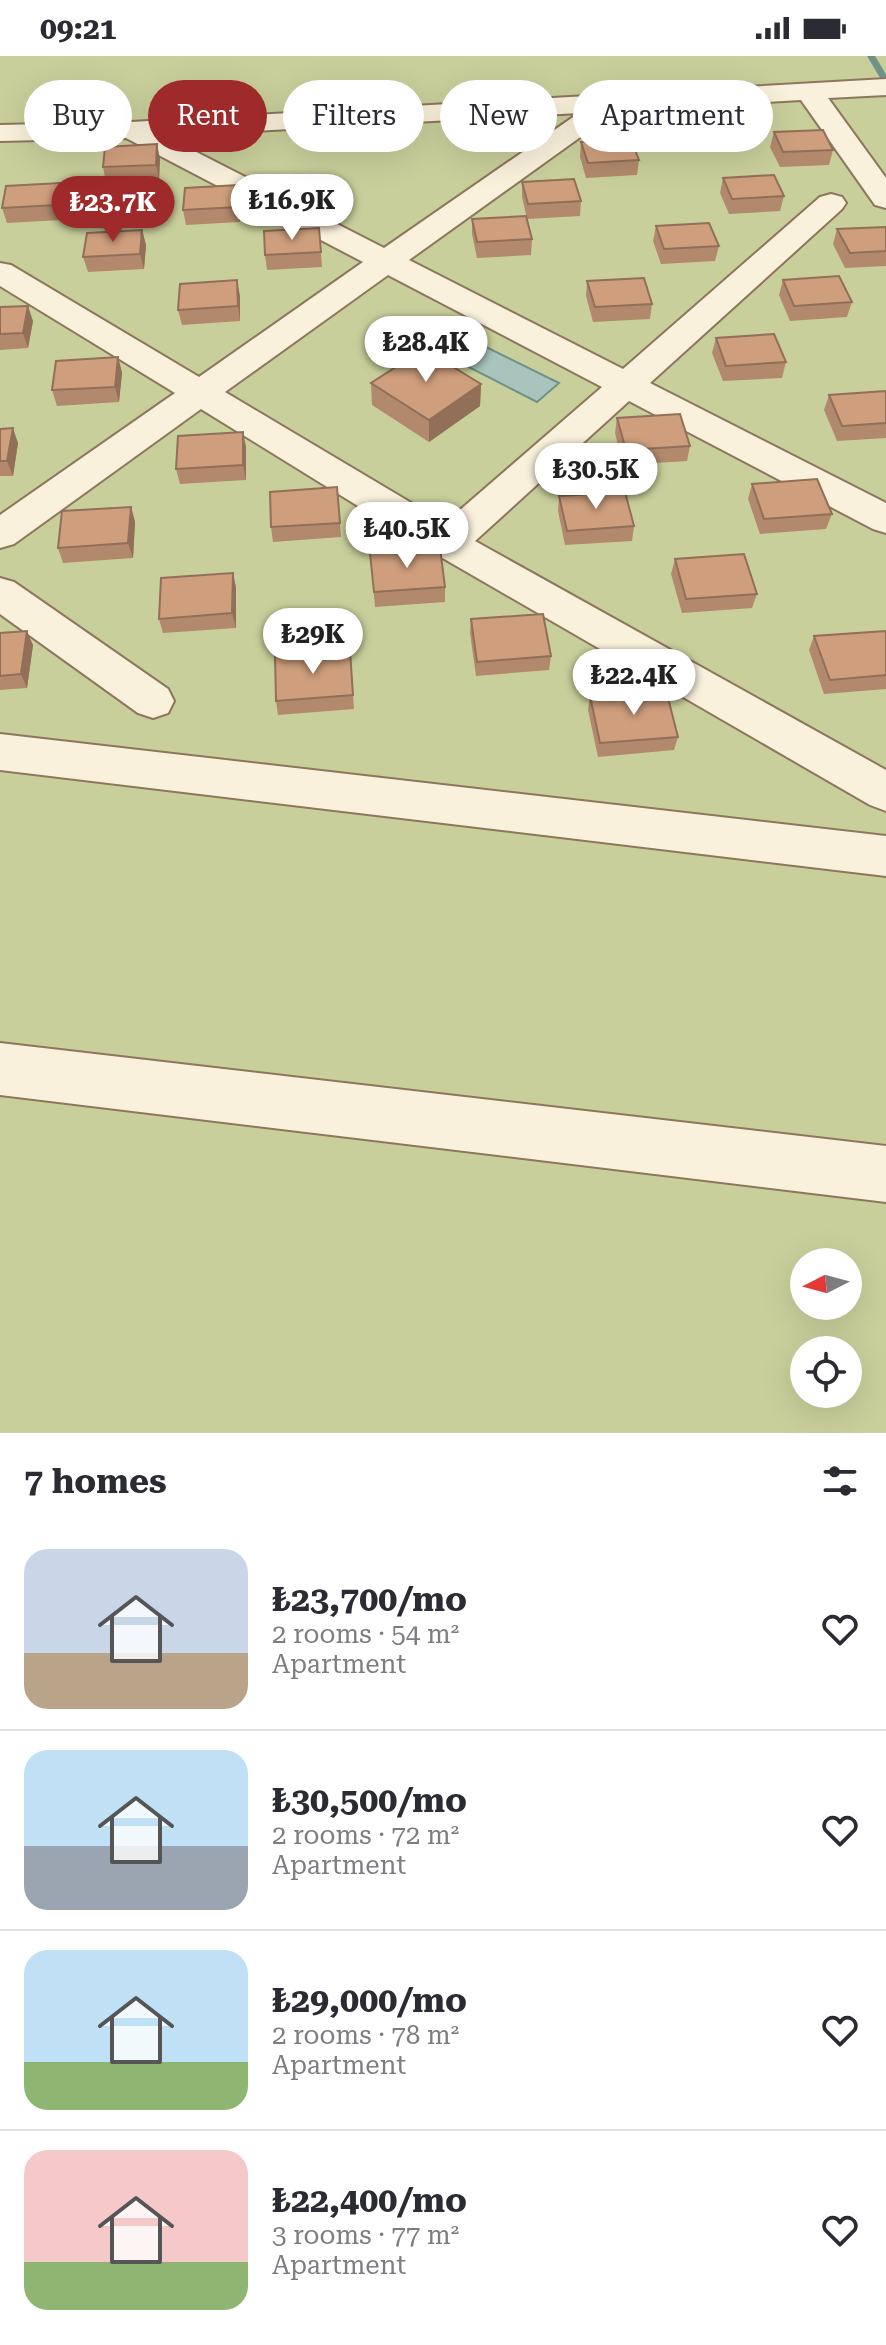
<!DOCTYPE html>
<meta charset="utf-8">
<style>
:root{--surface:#fff;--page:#f7f7f7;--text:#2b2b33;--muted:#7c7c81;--line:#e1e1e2;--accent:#9e2a2b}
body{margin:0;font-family:"Roboto Serif",serif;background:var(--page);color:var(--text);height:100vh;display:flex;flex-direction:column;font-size:30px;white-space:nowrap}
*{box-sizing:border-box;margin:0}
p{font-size:26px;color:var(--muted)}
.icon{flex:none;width:44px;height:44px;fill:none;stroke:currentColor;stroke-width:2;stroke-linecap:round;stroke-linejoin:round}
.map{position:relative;height:1377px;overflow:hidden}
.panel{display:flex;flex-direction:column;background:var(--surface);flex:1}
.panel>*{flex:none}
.hud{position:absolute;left:24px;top:24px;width:838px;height:72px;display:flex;gap:16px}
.needle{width:52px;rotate:264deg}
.tools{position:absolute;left:790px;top:1192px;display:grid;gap:16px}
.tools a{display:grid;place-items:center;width:72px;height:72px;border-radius:50%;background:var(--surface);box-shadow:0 8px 32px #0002;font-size:40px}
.price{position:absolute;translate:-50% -68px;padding:0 18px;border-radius:28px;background:#fff;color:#222;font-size:26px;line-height:52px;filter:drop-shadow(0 2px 4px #0008)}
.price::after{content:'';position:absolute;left:50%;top:48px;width:24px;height:18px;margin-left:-12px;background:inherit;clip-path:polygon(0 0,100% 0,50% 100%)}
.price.selected{background:var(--accent);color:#fff}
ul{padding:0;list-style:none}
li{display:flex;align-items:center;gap:24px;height:200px;padding:0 24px}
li+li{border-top:2px solid var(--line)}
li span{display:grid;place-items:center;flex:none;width:224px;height:160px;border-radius:24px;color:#555}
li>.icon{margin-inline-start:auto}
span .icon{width:96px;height:96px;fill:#fffc;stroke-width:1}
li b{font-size:34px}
h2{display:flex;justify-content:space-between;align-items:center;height:96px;padding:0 24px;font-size:34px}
.chip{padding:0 28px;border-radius:36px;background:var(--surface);box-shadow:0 8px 32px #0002;font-size:28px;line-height:72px}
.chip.selected{background:var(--accent);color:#fff}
.status{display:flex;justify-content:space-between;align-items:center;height:56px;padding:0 40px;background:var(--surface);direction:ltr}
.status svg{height:22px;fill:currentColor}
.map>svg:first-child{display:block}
.green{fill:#c9cf9b;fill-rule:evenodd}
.water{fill:#a9c4bc;stroke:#6f938a;stroke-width:2}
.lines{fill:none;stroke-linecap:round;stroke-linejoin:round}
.stream{stroke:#6f938a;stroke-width:7}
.minor-casing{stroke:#8d765c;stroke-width:4}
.minor{fill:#faf1dc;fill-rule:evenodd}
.wall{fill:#b2896c}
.shaded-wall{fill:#916f58}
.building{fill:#cf9f7d;stroke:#916f58;stroke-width:2}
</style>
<div class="status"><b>09:21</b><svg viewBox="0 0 49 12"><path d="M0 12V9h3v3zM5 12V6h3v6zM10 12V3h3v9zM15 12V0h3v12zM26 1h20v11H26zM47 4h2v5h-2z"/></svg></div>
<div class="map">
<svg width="886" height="1377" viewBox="0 0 886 1377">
<rect width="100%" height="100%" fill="#f0e4c8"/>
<path class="green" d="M0,0H886V1377H0ZM804,1206H848V1250H804ZM804,1294H848V1338H804Z"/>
<path class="water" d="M482,289L559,327L537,346L459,306Z"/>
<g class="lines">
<path class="stream" d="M871,0L886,25"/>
<g class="minor-casing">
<path id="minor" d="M886,23V39L828,42L886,122V152L875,149L801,44L618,54L409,204L623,313L820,141L831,138L842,141L846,147L842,153L650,327L886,447V477L873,473L629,345L475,485L886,714V755L870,749L434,497L201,353L14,488L0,492V459L175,337L0,230V207L11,209L199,321L363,206L126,82L0,85V69L131,66ZM579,57L384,192L165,80ZM388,219L602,331L445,467L225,336Z
M0,522L14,526L168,633L174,645L168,657L153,662L138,657L0,558Z
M0,678L886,780V820L0,714Z
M0,987L886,1090V1146L0,1039Z"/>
</g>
<use href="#minor" class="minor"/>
</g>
<path class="wall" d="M637,50L694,67L691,81L642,84L636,65Z
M774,76L833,94L829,109L780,111L770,91Z
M581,86L639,104L637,119L586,122L580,101Z
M160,103L159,124L106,126L103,111Z
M723,122L784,140L780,155L729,158L720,137Z
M522,126L581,145L580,160L527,163L522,141Z
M238,129L240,144V166L186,169L183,154Z
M64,142L60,164L7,167L2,152Z
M472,163L532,183L531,199L477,202L472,178Z
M656,170L719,190L715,205L661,208L653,185Z
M886,171V210L845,212L833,188L837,173Z
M319,172L322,211L267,214L265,199Z
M142,174L146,189L144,213L88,216L83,201Z
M783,224L852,246L847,261L790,265L779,239Z
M587,225L652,248L650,263L593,266L586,240Z
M240,240V265L182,269L178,254Z
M0,251L33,265L28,292L0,294Z
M716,282L786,306L782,322L723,325L712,297Z
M118,301L122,317L119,346L57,350L52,334Z
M371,327L481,328L480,350L429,386L372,349Z
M886,335V382L837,385L824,354L829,339Z
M617,362L690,390L687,405L623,409L615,377Z
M0,373L18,387L13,420H0Z
M246,391V424L180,428L176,413Z
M752,428L832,458L826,473L760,478L748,443Z
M337,431L341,481L273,486L271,471Z
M559,440L634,470L632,485L565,489L558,455Z
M131,451L135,466L133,502L63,507L58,492Z
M370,497L445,531V546L375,551Z
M675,503L757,538L752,552L682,557L671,518Z
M233,517L236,532V572L163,577L159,563Z
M471,563L551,600L549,614L476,620L470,577Z
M886,575V633L824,638L809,594L814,580Z
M0,577L33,589L27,632L0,634Z
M350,595L354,653L278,659L276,645Z
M590,640L678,681L674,694L598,701L588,654Z"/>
<path class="shaded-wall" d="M157,88L160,103L159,124L156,109Z
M60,127L64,142L60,164L56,149Z
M238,129L240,144V166L238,151Z
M142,174L146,189L144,213L140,198Z
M237,224L240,240V265L238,250Z
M28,250L33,265L28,292L23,277Z
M118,301L122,317L119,346L115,331Z
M481,328L480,350L429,386V364Z
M13,372L18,387L13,420L7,405Z
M243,376L246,391V424L243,409Z
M131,451L135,466L133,502L128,487Z
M233,517L236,532V572L232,557Z
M27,575L33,589L27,632L21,618Z"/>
<path class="building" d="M686,48L694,67L644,69L637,50Z
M823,74L833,94L783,96L774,76Z
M631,84L639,104L588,107L581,86Z
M157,88L156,109L103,111L105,91Z
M774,119L784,140L732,143L723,122Z
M574,123L581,145L528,148L522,126Z
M60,127L56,149L2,152L6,130Z
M238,129V151L183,154L185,132Z
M526,160L532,183L477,186L472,163Z
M709,167L719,190L664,193L656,170Z
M886,171V195L850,197L837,173Z
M319,172L321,196L265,199L264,175Z
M142,174L140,198L83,201L87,177Z
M839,220L852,246L794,250L783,224Z
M644,222L652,248L595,251L587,225Z
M237,224L238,250L178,254L180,228Z
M28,250L23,277L0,278V251Z
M774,278L786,306L726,310L716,282Z
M424,293L481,328L429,364L371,327Z
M118,301L115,331L52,334L56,305Z
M886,335V367L842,370L829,339Z
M680,358L690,390L626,394L617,362Z
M13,372L7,405H0V373Z
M243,376V409L176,413L178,380Z
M817,423L832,458L764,463L752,428Z
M337,431L340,467L271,471L270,436Z
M625,436L634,470L567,475L559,440Z
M131,451L128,487L58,492L62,455Z
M440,492L445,531L374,536L370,497Z
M744,498L757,538L686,543L675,503Z
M233,517L232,557L159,563L161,522Z
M543,558L551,600L477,606L471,563Z
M27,575L21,618L0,620V577Z
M886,575V619L830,624L814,580Z
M350,595L353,639L276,645L275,600Z
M666,634L678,681L600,687L590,640Z"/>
</svg>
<div class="tools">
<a><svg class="needle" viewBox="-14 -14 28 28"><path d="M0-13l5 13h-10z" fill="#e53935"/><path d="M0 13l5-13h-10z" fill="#7c7c81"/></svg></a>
<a><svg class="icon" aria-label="locate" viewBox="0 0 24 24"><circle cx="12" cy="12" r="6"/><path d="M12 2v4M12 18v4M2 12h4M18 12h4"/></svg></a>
</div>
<b class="price" style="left:292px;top:186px">₺16.9K</b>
<b class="price selected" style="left:113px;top:188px">₺23.7K</b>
<b class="price" style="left:426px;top:328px">₺28.4K</b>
<b class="price" style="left:596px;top:455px">₺30.5K</b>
<b class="price" style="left:407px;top:514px">₺40.5K</b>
<b class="price" style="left:313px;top:620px">₺29K</b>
<b class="price" style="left:634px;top:661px">₺22.4K</b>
<div class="hud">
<a class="chip">Buy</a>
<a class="chip selected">Rent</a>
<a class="chip">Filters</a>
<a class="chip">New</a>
<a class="chip">Apartment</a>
</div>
</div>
<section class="panel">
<h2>7 homes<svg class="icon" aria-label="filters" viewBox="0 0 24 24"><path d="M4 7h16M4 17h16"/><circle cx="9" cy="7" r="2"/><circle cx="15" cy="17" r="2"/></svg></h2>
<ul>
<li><span style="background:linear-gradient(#c9d6e8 65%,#b9a48a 0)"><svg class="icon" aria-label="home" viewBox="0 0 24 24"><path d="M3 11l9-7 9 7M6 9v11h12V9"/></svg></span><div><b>₺23,700/mo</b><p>2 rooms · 54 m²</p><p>Apartment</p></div><svg class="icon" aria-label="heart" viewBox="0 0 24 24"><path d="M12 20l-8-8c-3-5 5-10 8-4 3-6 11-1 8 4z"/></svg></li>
<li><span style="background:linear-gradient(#bfe0f5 60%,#9aa5b1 0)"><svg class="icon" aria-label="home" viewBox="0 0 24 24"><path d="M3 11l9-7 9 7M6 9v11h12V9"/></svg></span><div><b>₺30,500/mo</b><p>2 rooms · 72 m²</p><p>Apartment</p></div><svg class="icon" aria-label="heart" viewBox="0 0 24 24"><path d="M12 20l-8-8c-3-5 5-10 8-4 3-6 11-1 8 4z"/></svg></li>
<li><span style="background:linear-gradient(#bfe0f5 70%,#8fb573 0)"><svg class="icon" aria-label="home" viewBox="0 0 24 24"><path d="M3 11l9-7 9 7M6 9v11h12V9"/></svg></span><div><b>₺29,000/mo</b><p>2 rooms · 78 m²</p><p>Apartment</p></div><svg class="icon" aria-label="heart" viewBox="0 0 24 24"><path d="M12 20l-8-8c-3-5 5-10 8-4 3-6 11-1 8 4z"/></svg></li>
<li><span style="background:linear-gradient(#f6c9c9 70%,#8fb573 0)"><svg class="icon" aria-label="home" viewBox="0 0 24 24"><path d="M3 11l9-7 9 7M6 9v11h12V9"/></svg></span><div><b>₺22,400/mo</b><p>3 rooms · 77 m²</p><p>Apartment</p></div><svg class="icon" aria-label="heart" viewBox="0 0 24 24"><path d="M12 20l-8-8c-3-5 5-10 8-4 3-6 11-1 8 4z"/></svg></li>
</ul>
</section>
